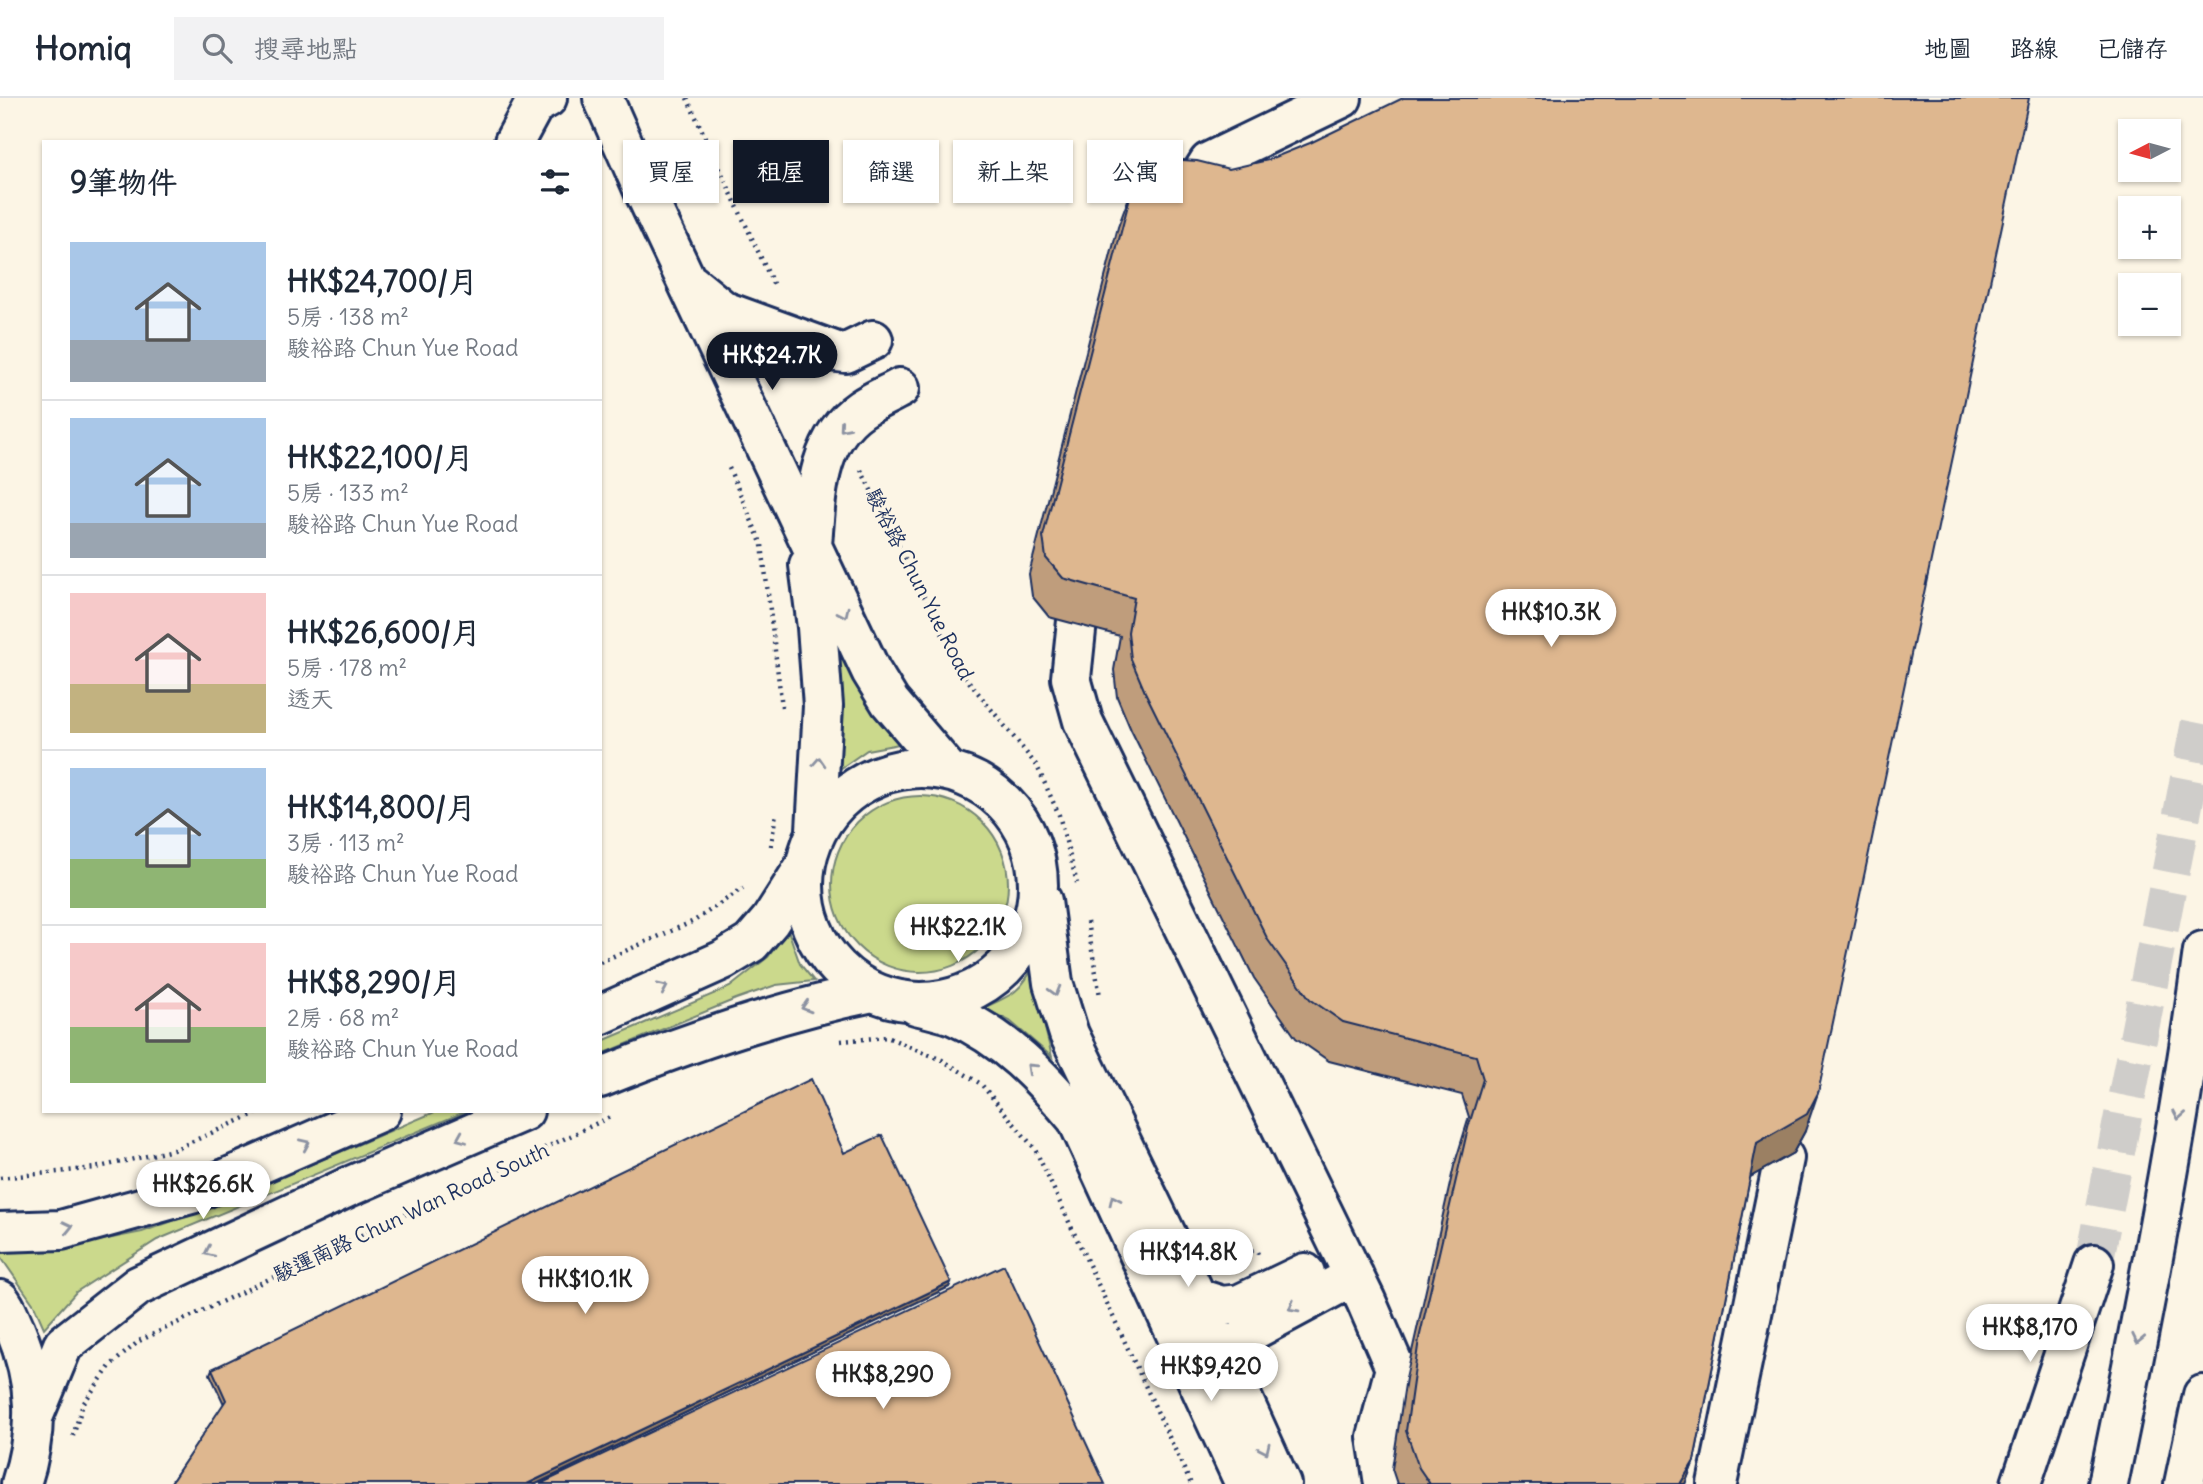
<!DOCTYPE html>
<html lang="zh-TW">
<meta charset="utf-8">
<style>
:root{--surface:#fff;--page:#f2f2f3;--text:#1f2937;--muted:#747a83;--line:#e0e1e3;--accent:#111827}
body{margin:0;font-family:Delius,"LXGW WenKai TC",sans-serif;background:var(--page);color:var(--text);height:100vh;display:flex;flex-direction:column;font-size:26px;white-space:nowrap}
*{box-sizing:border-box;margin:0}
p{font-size:23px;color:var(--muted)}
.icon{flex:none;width:38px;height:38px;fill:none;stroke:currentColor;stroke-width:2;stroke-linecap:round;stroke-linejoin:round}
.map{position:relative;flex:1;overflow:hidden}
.side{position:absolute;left:42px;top:42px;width:560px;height:973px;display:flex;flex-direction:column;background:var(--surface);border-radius:0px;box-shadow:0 2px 5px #0004}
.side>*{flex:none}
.banner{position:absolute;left:623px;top:42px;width:665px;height:63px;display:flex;gap:14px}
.needle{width:46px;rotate:264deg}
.tools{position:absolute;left:2118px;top:21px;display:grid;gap:14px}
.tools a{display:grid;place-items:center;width:63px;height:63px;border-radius:0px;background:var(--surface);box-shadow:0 2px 5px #0004;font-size:35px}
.price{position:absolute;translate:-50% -60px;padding:0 16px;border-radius:24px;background:#fff;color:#222;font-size:23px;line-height:46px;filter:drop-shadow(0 2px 4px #0008)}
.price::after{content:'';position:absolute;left:50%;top:42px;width:21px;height:16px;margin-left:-10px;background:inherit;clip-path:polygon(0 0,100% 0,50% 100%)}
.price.on{background:var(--accent);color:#fff}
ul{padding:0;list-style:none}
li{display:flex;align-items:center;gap:21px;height:175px;padding:0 28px}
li+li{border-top:2px solid var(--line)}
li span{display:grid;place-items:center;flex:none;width:196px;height:140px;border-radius:0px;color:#555}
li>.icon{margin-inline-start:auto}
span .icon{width:84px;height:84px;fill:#fffc;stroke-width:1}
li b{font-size:30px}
h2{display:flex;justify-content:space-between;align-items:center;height:84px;padding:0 28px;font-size:30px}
.pill{padding:0 24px;border-radius:0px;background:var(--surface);box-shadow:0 2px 5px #0004;font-size:24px;line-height:63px}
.pill.on{background:var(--accent);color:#fff}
header{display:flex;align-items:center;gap:42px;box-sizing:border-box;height:98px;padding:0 35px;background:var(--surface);border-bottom:2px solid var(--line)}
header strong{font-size:33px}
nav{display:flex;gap:38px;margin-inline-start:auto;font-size:24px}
.search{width:490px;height:63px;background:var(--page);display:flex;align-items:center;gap:18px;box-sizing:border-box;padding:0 24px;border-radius:0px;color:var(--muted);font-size:26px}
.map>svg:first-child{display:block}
.green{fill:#cbd98c;stroke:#738475;stroke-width:2}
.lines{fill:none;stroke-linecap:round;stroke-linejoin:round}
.minor-tunnel{stroke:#cfcdca;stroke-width:38;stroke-dasharray:38 19;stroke-linecap:butt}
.minor-casing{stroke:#1b2f5e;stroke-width:44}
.highway-casing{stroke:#1b2f5e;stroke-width:44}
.path{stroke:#1b2f5e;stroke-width:4.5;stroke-dasharray:2 5;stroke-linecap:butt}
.minor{stroke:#fcf5e5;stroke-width:38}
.highway{stroke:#fcf5e5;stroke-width:38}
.wall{fill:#bf9d7b;stroke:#1b2f5e;stroke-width:2}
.shaded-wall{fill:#9b8064;stroke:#1b2f5e;stroke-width:2}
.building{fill:#deb78f;stroke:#1b2f5e;stroke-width:2}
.oneway{stroke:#8c92a2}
.labels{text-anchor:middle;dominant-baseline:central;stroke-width:7;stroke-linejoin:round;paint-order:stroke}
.street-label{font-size:21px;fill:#1b2f5e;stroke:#fcf5e5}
</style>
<header>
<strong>Homiq</strong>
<div class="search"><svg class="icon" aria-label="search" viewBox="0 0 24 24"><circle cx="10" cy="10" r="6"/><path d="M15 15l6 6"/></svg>搜尋地點</div>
<nav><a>地圖</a><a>路線</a><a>已儲存</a></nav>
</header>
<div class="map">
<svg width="2203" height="1386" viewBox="0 0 2203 1386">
<rect width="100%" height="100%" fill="#fcf5e5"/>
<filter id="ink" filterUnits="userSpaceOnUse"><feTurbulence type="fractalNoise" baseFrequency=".0143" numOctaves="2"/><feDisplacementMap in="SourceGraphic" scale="14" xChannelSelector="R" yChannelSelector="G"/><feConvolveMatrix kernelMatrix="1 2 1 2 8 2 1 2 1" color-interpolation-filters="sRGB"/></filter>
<g filter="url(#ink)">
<path class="green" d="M829,515L874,615L899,646L867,652L837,673Z
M832 786a88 88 0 1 1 176 0a88 88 0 1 1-176 0Z
M788,832L800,866L814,883L776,887L736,901L600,957V944L730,889L768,859Z
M1035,864L1040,909L1052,959L1010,923L983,910C1011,898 1023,893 1035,864Z
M437,1013H467L157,1142L76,1194L44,1230L34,1207L0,1158V1153L67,1149L142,1134L206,1111Z"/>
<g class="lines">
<path class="minor-tunnel" d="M2094,1166L2203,609"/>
<g class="minor-casing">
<path id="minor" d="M603,0L644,93L871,573L890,604L947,671
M514,44L534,7L547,0
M1191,107L1199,80L1209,64L1342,0
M691,186L724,213L837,254L846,255L873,242
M812,447C816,399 816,342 861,311C873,303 887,297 900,290
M809,467L817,529L823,608L816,732
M1077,523L1071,580L1083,623L1366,1203L1395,1270L1377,1339L1384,1386
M804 787a117 117 0 1 1 234 0a117 117 0 1 1-234 0Z
M1042,803L1053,885L1069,936L1197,1200L1281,1386
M916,907C928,910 941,913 953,917C1004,939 1042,979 1077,1021L1245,1386
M600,917L723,862L751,845L770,823L805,768
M600,980C689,944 779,913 873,894
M0,1134L61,1132L191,1096L381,1013
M1197,1200L1222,1208L1240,1206L1305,1175
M0,1202C7,1210 10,1221 15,1231C37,1284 39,1331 21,1386
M1231,1277L1238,1249L1248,1235L1354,1178
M34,1317L63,1247L138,1188L346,1090L524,1013
M1717,1386L1784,1060
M2021,1386L2094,1166"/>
</g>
<g class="highway-casing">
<path id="highway" d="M2108,1386C2145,1209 2179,1032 2203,853
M2184,1386L2203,1297"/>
</g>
<path class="path" d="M687,0L775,190
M729,370L762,447L782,609
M861,372L962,575L1037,668L1059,717L1077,785
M771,748L776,715
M1087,824L1100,898
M600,864L694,823L743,790
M841,943L887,939L942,962L981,986L1035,1051L1191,1386
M0,1080L95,1070L173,1052L261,1013
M1218,1154L1226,1158L1256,1152L1258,1156
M73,1338L83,1306L111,1267L139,1243L612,1018"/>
<use href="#minor" class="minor"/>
<use href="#highway" class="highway"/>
</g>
<path class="wall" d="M1132,91L1805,1033L1793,1055L1750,1079L1694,1363L1685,1386H1397L1392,1371L1406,1280L1454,1068L1469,1019L1462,997L1329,963L1296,940L1254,880L1131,632L1117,599L1114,572L1120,538L1049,519L1032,498L1029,476L1118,129Z
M844,1055L951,1184L949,1189L536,1386H170L224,1306L210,1276L212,1271Z"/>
<path class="shaded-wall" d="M1818,995L1805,1033L1793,1055L1743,1083L1757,1045Z
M951,1184L949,1189L536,1386H527Z
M1694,1363L1685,1386H1680Z"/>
<path class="building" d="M1403,0H2029L1818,995L1807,1016L1757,1045L1694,1363L1680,1386H1430L1419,1370L1406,1333L1419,1241L1468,1030L1483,981L1476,958L1343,924L1310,901L1268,842L1145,594L1131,561L1128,534L1134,500L1063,480L1046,460L1043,438L1132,91L1141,71L1168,61L1197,63L1229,71L1268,62L1310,45Z
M811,981L844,1055L882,1037L951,1184L527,1386H170L226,1302L212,1271Z
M1004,1167L1105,1386H540Z"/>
<defs><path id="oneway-chevron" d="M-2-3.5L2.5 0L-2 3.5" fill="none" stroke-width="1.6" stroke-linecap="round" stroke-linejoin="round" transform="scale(1.75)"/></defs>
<g class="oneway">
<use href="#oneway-chevron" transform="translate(844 329) rotate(131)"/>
<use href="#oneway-chevron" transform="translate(844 515) rotate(65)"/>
<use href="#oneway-chevron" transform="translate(819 664) rotate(-87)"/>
<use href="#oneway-chevron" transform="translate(663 890) rotate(-24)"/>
<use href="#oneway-chevron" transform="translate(1055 893) rotate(74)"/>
<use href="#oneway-chevron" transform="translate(806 909) rotate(163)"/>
<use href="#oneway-chevron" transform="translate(1031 970) rotate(-137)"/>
<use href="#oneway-chevron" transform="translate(2179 1017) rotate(100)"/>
<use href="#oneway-chevron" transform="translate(461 1040) rotate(157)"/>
<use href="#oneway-chevron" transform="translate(305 1046) rotate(-24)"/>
<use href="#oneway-chevron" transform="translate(1114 1102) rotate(-115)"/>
<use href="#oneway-chevron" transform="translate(68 1129) rotate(-13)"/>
<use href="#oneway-chevron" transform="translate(209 1154) rotate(155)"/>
<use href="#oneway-chevron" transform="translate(1293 1209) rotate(152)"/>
<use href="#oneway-chevron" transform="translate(2138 1241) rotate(102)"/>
<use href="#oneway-chevron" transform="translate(1265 1351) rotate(65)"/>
</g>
</g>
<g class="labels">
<g class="street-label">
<text transform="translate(920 486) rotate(63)">駿裕路 Chun Yue Road</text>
<text transform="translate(411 1114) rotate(-25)">駿運南路 Chun Wan Road South</text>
</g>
</g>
</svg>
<div class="tools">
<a><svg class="needle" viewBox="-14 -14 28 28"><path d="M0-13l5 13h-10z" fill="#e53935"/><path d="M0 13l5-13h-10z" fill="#747a83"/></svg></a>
<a>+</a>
<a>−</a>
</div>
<b class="price on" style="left:772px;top:294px">HK$24.7K</b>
<b class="price" style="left:1551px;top:551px">HK$10.3K</b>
<b class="price" style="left:958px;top:866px">HK$22.1K</b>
<b class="price" style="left:203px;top:1123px">HK$26.6K</b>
<b class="price" style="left:1188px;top:1191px">HK$14.8K</b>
<b class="price" style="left:585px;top:1218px">HK$10.1K</b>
<b class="price" style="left:2030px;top:1266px">HK$8,170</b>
<b class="price" style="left:1211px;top:1305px">HK$9,420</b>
<b class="price" style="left:883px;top:1313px">HK$8,290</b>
<div class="banner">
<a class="pill">買屋</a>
<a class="pill on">租屋</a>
<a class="pill">篩選</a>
<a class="pill">新上架</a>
<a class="pill">公寓</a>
</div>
<section class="side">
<h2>9筆物件<svg class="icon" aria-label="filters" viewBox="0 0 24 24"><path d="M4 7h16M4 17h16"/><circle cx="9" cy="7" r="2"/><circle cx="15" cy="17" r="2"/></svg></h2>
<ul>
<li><span style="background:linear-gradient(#a9c7e8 70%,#9aa5b1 0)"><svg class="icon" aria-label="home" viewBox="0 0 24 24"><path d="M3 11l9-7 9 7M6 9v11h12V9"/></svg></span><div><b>HK$24,700/月</b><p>5房 · 138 m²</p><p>駿裕路 Chun Yue Road</p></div></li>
<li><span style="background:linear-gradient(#a9c7e8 75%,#9aa5b1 0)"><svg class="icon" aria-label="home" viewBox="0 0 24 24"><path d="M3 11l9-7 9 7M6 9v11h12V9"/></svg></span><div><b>HK$22,100/月</b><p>5房 · 133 m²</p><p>駿裕路 Chun Yue Road</p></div></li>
<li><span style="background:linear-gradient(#f6c9c9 65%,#c2b280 0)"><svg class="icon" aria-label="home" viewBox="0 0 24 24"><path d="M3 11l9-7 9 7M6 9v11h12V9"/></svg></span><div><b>HK$26,600/月</b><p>5房 · 178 m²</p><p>透天</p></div></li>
<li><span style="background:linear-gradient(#a9c7e8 65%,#8fb573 0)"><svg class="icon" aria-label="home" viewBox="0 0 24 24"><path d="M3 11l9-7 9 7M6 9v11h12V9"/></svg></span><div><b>HK$14,800/月</b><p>3房 · 113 m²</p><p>駿裕路 Chun Yue Road</p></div></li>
<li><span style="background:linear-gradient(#f6c9c9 60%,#8fb573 0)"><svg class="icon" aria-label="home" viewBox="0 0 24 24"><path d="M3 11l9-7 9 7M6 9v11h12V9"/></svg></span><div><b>HK$8,290/月</b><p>2房 · 68 m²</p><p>駿裕路 Chun Yue Road</p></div></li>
</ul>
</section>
</div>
